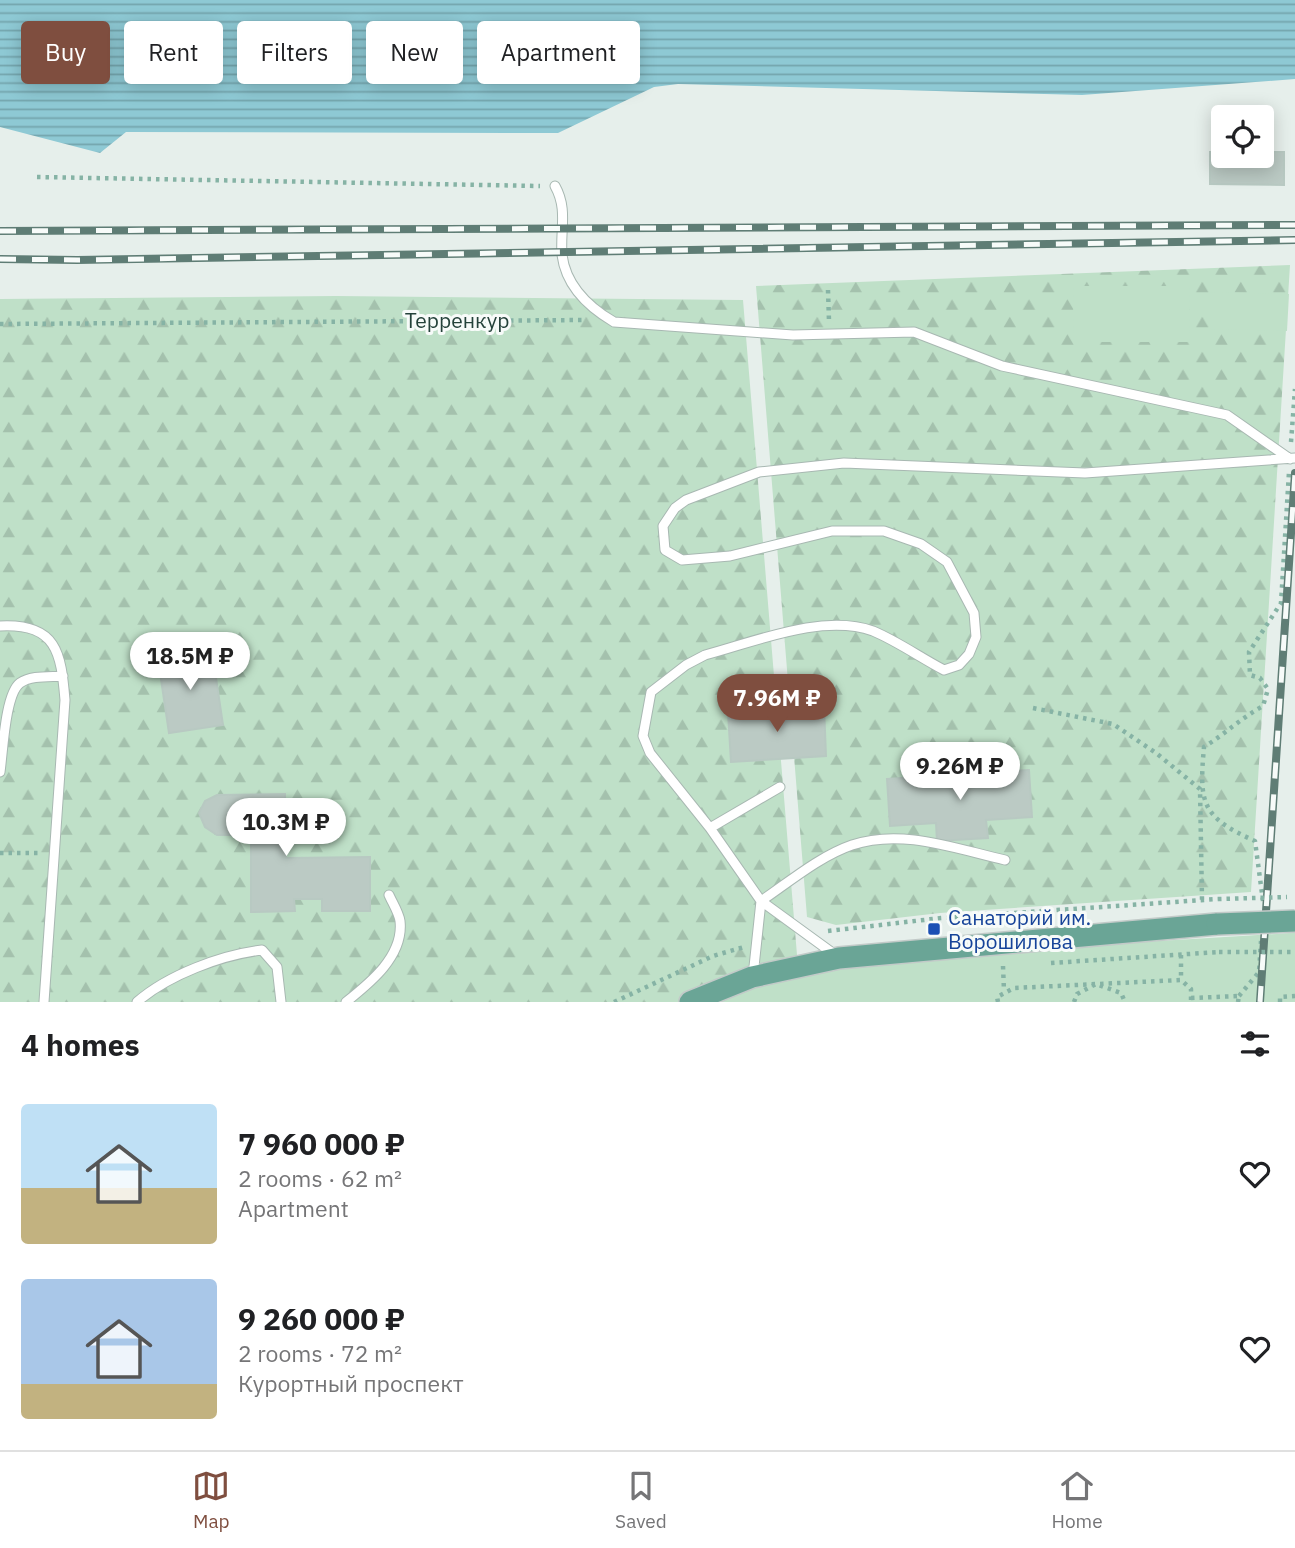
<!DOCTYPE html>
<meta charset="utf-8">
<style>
:root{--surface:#fff;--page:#f2f2f2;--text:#202124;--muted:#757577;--line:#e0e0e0;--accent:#7f4e3f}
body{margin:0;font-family:"IBM Plex Sans",sans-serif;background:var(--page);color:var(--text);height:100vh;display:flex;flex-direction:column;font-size:26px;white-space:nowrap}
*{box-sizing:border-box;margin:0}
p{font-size:23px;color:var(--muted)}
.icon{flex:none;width:38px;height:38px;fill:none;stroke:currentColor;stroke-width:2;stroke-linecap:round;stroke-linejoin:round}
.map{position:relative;height:1002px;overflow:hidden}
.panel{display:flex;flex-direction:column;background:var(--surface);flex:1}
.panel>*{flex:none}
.hud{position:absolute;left:21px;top:21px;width:700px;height:63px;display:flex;gap:14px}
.controls{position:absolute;left:1211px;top:105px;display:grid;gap:14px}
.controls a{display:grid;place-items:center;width:63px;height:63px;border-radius:7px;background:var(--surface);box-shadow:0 4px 18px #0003;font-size:35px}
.price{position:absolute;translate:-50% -60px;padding:0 16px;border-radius:24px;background:#fff;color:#222;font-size:23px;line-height:46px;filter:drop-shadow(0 2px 4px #0008)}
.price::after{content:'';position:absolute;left:50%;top:42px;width:21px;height:16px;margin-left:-10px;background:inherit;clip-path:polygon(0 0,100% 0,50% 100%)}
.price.on{background:var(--accent);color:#fff}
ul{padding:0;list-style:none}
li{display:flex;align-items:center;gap:21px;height:175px;padding:0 21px}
li span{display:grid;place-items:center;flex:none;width:196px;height:140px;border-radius:7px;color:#555}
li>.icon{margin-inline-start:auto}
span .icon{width:84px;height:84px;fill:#fffc;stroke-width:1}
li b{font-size:30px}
h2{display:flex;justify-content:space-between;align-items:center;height:84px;padding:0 21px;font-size:30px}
.tag{padding:0 24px;border-radius:7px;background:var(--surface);box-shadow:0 4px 18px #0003;font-size:24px;line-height:63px}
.tag.on{background:var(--accent);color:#fff}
.tab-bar{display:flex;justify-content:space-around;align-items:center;height:98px;border-top:2px solid var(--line);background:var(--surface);font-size:19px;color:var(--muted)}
.tab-bar a{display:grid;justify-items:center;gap:4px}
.tab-bar .on{color:var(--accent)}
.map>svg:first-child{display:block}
.forest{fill:url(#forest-firs)}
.park{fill:#bfe0c8}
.water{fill:url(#water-rules)}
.building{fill:#bbcac4;stroke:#b8c9c2;stroke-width:2}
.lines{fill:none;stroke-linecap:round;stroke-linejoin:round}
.service-casing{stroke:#a8b8b2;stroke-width:11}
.primary-casing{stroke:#c2cac8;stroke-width:24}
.path{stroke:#86b3a5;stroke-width:4.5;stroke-dasharray:3.5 5;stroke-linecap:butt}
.service{stroke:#fff;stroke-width:9}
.primary{stroke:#6aa596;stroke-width:21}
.rail-casing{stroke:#5f7d75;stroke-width:8}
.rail{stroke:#f7fbf9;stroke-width:5;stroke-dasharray:16;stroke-linecap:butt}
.primary-bridge-casing{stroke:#c2cac8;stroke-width:24;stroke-linecap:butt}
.path-bridge{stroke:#86b3a5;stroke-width:4.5;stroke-dasharray:3.5 5;stroke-linecap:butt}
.primary-bridge{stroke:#6aa596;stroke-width:21}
.transit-dot{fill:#1a4fb4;stroke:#f7fbf9;stroke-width:2.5}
.labels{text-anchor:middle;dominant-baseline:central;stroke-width:6;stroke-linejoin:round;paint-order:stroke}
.street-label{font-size:21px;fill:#24423a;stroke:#f7fbf9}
.transit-label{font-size:21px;fill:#164399;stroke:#f7fbf9;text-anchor:start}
</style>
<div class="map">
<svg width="1295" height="1002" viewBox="0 0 1295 1002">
<defs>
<pattern id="forest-firs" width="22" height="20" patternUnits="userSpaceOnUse" patternTransform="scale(1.75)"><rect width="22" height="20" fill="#bfe0c8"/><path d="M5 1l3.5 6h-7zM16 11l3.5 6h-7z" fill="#a4c1ad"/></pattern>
<pattern id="water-rules" width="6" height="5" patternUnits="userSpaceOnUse" patternTransform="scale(1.75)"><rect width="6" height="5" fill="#8ec9d4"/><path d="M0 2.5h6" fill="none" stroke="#74a5ad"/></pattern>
</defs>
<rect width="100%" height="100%" fill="#e6efeb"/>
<path class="forest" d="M1290,265L1251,892L940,913L836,925L807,917L756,286Z
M336,296L743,300L798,967L1295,933V1002H0V299Z"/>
<path class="park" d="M1073,286H1190L1189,342H1074Z
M1210,292L1289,294L1287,331L1210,329Z
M1295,933V1002H690L839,960Z"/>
<path class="water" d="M0,0H1295V79L1082,95L678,84L654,87L558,133L126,132L100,153L0,127Z"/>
<path class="building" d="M1210,152H1223V156H1262V152H1284V185L1210,184Z
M212,651L223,725L169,733L158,659Z
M824,706L826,756L731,762L728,712Z
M1029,770L1032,817L986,820L988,838L937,841L936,823L890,826L887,779Z
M285,794L286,858L370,857V911H322V899H294L295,911L251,912V835H217L205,827L199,813L205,801L217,795Z"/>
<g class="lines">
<g class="service-casing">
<path id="service" d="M555,186C568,209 560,230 562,255C566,286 590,308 614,322L793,335L914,332L1002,366L1227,415L1290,459
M0,626C57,623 61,653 65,700L44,1002
M0,772C3,752 5,694 20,683C31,675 50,677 63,676
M710,828L780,787
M838,957L761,901L710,828L650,753L643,736L651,692L686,665L705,655C755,642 822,613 873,631C897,641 921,658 944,670L959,665L969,654L976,637L974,613L947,562L921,544L884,531H832L730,556L682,560L665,550L663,526L675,508L686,500L759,472L844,463L1085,473L1295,458
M753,976L761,901C789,882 820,856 852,845C902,828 956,849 1005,860
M137,1002C168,975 221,955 262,950L277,967L281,1002
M346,1002C370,983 404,956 400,921C399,913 392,902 389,895"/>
</g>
<g class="primary-casing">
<path id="primary" d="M690,1002L752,977L839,958L1217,924"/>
</g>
<path class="path" d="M37,177L540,186
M828,290L829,321
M0,324L586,320
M1291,442L1295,389
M1033,708L1113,724L1156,753L1200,789L1202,900
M0,853H42
M1263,901L1255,841C1201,817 1199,803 1204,747C1225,734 1241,718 1263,706L1268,689L1260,678L1250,675L1249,652L1281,603L1289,472
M828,931L941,918L1218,899
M1181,955V980
M1051,963L1219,952
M1003,966L1004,991
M1239,996L1259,972L1261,941
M1191,998L1239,996L1238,1002
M614,1002L713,956L744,947
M998,1002L997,997L1014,988L1181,980L1191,989V1002
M1074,1002L1077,994L1096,984L1121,993L1125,1002
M1280,1002V997L1295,996"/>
<use href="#service" class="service"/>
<use href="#primary" class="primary"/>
<g class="rail-casing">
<path id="rail" d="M0,231L1295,225
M0,259L77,260L1295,240
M1260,1002L1295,473"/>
</g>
<use href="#rail" class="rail"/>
<g class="primary-bridge-casing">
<path id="primary-bridge" d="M1217,924L1295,921"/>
</g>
<path class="path-bridge" d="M1218,899L1287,897
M1219,952H1295"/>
<use href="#primary-bridge" class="primary-bridge"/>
</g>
<rect class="transit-dot" x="927" y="922" width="14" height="14" rx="3.5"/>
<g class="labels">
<g class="street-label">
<text x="457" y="320">Терренкур</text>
</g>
<g class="transit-label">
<text x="948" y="917">Санаторий им.<tspan x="948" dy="24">Ворошилова</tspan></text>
</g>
</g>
</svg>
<div class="controls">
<a><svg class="icon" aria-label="locate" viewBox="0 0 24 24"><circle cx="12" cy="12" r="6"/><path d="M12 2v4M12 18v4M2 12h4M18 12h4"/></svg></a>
</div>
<b class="price" style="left:190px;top:692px">18.5M ₽</b>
<b class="price on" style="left:777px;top:734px">7.96M ₽</b>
<b class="price" style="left:960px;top:802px">9.26M ₽</b>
<b class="price" style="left:286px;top:858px">10.3M ₽</b>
<div class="hud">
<a class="tag on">Buy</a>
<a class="tag">Rent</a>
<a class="tag">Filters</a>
<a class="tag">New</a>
<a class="tag">Apartment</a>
</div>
</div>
<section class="panel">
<h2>4 homes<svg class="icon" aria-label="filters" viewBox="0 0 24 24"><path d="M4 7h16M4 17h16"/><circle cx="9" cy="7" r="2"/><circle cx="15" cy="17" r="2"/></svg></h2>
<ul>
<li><span style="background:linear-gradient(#bfe0f5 60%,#c2b280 0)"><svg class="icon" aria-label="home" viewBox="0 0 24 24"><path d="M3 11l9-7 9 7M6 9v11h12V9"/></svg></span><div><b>7 960 000 ₽</b><p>2 rooms · 62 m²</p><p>Apartment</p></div><svg class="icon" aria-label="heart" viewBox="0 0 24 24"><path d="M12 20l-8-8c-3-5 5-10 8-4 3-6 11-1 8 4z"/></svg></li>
<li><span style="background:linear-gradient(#a9c7e8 75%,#c2b280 0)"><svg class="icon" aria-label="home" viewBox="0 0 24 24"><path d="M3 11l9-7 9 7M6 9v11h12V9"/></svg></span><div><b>9 260 000 ₽</b><p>2 rooms · 72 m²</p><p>Курортный проспект</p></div><svg class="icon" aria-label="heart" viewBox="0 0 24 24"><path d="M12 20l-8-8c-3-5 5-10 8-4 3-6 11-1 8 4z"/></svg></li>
</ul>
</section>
<nav class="tab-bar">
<a class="on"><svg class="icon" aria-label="map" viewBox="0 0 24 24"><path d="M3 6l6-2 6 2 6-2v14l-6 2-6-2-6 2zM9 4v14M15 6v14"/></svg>Map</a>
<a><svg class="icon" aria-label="saved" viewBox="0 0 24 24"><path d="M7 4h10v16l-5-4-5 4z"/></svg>Saved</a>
<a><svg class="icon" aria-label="home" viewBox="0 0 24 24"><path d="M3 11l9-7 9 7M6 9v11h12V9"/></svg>Home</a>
</nav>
